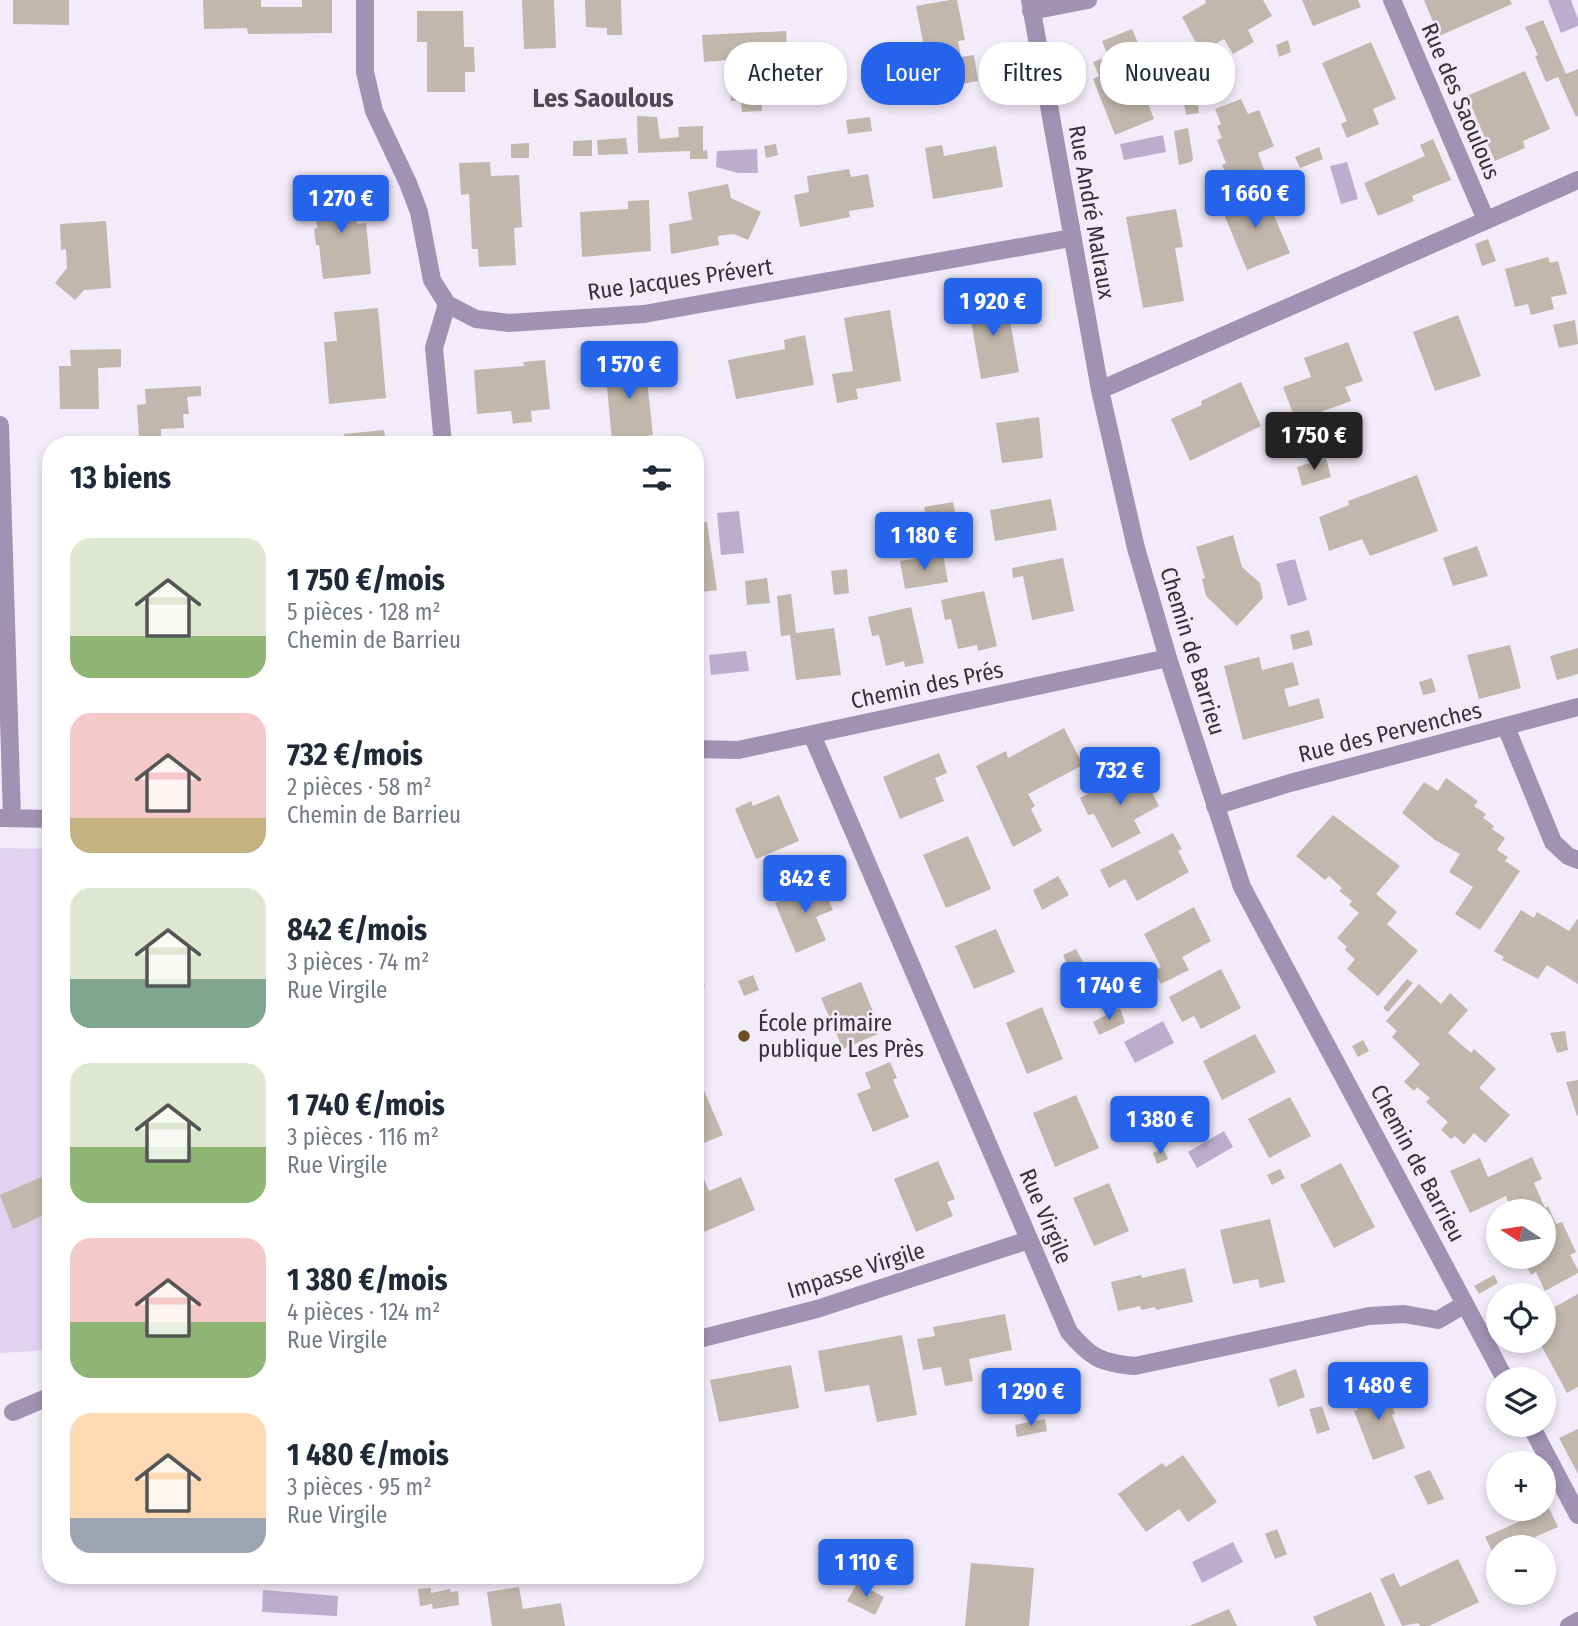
<!DOCTYPE html>
<html lang="fr">
<meta charset="utf-8">
<style>
:root{--surface:#fff;--page:#f6f6f7;--text:#1f2937;--muted:#747a83;--accent:#2563eb}
body{margin:0;font-family:"Fira Sans Condensed",sans-serif;background:var(--page);color:var(--text);height:100vh;display:flex;flex-direction:column;font-size:26px;white-space:nowrap}
*{box-sizing:border-box;margin:0}
p{font-size:23px;color:var(--muted)}
.icon{flex:none;width:38px;height:38px;fill:none;stroke:currentColor;stroke-width:2;stroke-linecap:round;stroke-linejoin:round}
.map{position:relative;flex:1;overflow:hidden}
.details{position:absolute;left:42px;top:436px;width:662px;height:1148px;display:flex;flex-direction:column;background:var(--surface);border-radius:28px;box-shadow:0 4px 10px #0003}
.details>*{flex:none}
.banner{position:absolute;left:724px;top:42px;width:665px;height:63px;display:flex;gap:14px}
.needle{width:46px;rotate:282deg}
.fabs{position:absolute;left:1486px;top:1199px;display:grid;gap:14px}
.fabs a{display:grid;place-items:center;width:70px;height:70px;border-radius:50%;background:var(--surface);box-shadow:0 4px 10px #0003;font-size:35px}
.price{position:absolute;translate:-50% -60px;padding:0 16px;border-radius:7px;background:var(--accent);color:#fff;font-size:23px;line-height:46px;filter:drop-shadow(0 2px 4px #0008)}
.price::after{content:'';position:absolute;left:50%;top:42px;width:21px;height:16px;margin-left:-10px;background:inherit;clip-path:polygon(0 0,100% 0,50% 100%)}
.price.active{background:#222;color:#fff}
ul{padding:0;list-style:none}
li{display:flex;align-items:center;gap:21px;height:175px;padding:0 28px}
li span{display:grid;place-items:center;flex:none;width:196px;height:140px;border-radius:21px;color:#555}
li>.icon{margin-inline-start:auto}
span .icon{width:84px;height:84px;fill:#fffc;stroke-width:1}
li b{font-size:30px}
h2{display:flex;justify-content:space-between;align-items:center;height:84px;padding:0 28px;font-size:30px}
.tag{padding:0 24px;border-radius:28px;background:var(--surface);box-shadow:0 4px 10px #0003;font-size:24px;line-height:63px}
.tag.active{background:var(--accent);color:#fff}
.map>svg:first-child{display:block}
.green{fill:#dfd3ef}
.water{fill:#bcadcf}
.building{fill:#c1b7ac}
.lines{fill:none;stroke-linecap:round;stroke-linejoin:round}
.minor{stroke:#a092b2;stroke-width:18}
.poi-dot{fill:#6f4e25;stroke:#f2ecfa;stroke-width:2.5}
.labels{text-anchor:middle;dominant-baseline:central;stroke-width:5;stroke-linejoin:round;paint-order:stroke}
.street-label{font-size:23px;fill:#343237;stroke:#f2ecfa}
.poi-label{font-size:23px;fill:#343237;stroke:#f2ecfa;text-anchor:start}
.quarter-label{font-size:26px;font-weight:bold;fill:#4d4853;stroke:#f2ecfa}
</style>
<div class="map">
<svg width="1578" height="1626" viewBox="0 0 1578 1626">
<rect width="100%" height="100%" fill="#f2ecfa"/>
<path class="green" d="M0,848L51,849V1350L0,1353Z"/>
<path class="water" d="M1548,0H1571L1578,19V26L1561,33Z
M1163,135L1166,152L1124,160L1120,144Z
M757,149L758,173H738L716,167L717,151Z
M1347,162L1358,199L1341,204L1330,166Z
M739,511L744,553L721,555L717,513Z
M1295,559L1307,600L1288,606L1276,564Z
M746,651L749,671L711,675L709,655Z
M1163,1021L1174,1043L1135,1063L1124,1042Z
M1224,1131L1233,1147L1197,1168L1188,1152Z
M1034,1390L1036,1409L996,1414L994,1395Z
M1233,1542L1243,1562L1202,1583L1192,1562Z
M263,1590L338,1596L337,1616L262,1612Z"/>
<path class="building" d="M13,0H69V25L13,24Z
M203,0H261V7H302V0H332V33L248,34L247,28L204,29Z
M522,0H554L556,48L524,49Z
M585,0H621L622,35H607V28L586,27Z
M950,0H957L965,40L958,41L961,57L974,55L978,81L915,92L911,67L915,66L912,49L924,47L916,6Z
M1205,0H1263L1272,16L1248,30L1254,42L1233,54L1224,39L1201,52L1182,17L1206,3Z
M1302,0H1358L1361,7L1313,26Z
M1424,0H1510L1512,4L1439,36Z
M417,11H463L464,47H474L475,72H465V92H427V42H417Z
M1543,20L1566,74L1578,69V116L1576,117L1558,77L1546,82L1535,56L1538,55L1525,27Z
M1132,29L1138,43L1131,46L1137,61L1132,63L1154,119L1115,135L1093,79L1099,76L1093,62L1108,56L1102,41Z
M786,31L787,48H769L771,99H762V111L742,112L741,100L731,101L729,60L704,62L702,35Z
M1288,40L1291,52L1279,57L1276,45Z
M1371,42L1396,99L1373,109L1379,124L1347,138L1341,124L1347,121L1322,63Z
M1525,71L1550,129L1523,141L1525,148L1495,161L1467,96Z
M1196,92L1199,113L1186,115L1183,98Z
M1241,99L1248,114L1259,110L1274,146L1258,153L1264,170L1230,184L1222,165L1226,163L1217,140L1222,138L1217,126L1221,124L1215,109Z
M637,116L657,117L660,139L679,137L678,127L703,126V151L707,150L708,159H690V151L638,153Z
M870,117L872,131L848,134L846,120Z
M1188,128L1193,159L1191,162L1179,165L1174,131Z
M626,138L628,154L598,155L597,140Z
M1433,139L1451,180L1412,196L1414,201L1378,216L1364,183L1425,156L1420,145Z
M592,140V156H573V141Z
M529,143V158H511V144Z
M776,144L778,155L766,158L764,146Z
M942,145L944,156L996,146L1003,187L933,199L925,148Z
M1319,147L1323,159L1300,168L1295,157Z
M490,162L491,176L519,175L522,227L514,228L516,265L479,267L478,249H472L469,194L461,195L459,163Z
M849,169L851,177L868,174L874,207L849,211L850,217L800,227L794,195L809,192L807,176Z
M728,184L731,198L761,212L748,240L734,234L718,236L719,245L671,254L669,224L692,220L688,192Z
M353,188L357,224L366,223L371,274L323,279L319,245H316L314,229L317,228L313,192Z
M1263,190L1290,253L1247,270L1221,207Z
M649,200L651,251L582,257L580,212L628,209V201Z
M1176,209L1183,247L1175,248L1184,301L1143,308L1126,217Z
M106,221L111,288L84,290L75,300L55,283L67,268L66,249L61,250L60,224Z
M1488,239L1496,261L1482,266L1475,244Z
M1548,257L1550,263L1558,261L1567,294L1551,297L1554,309L1531,315L1528,304L1515,307L1505,269Z
M1006,298L1019,372L981,379L968,304Z
M378,308L386,398L329,404L324,342L337,341L334,312Z
M890,310L901,381L856,389L858,399L837,403L832,374L853,371L844,318Z
M1458,315L1481,376L1435,391L1413,332Z
M1575,320L1578,344L1559,348L1553,325Z
M805,335L814,385L736,399L728,360L785,349L784,340Z
M1348,342L1363,381L1345,387L1351,401L1296,421L1283,387L1311,377L1304,358Z
M121,349V367L98,368L99,409H60L59,366H71L70,350Z
M545,360L550,409L531,411L532,422L517,423L513,424L511,411L477,414L474,370L524,366L523,362Z
M645,362L653,435L612,440L605,366Z
M1241,382L1261,426L1190,461L1171,419L1202,405L1201,401Z
M201,386V396L187,397L189,414H183L184,428L161,429V437L139,438L137,405L146,404L145,389Z
M1039,417L1043,458L1002,463L996,423Z
M384,430L386,444H345L344,434Z
M1326,458L1331,477L1302,486L1297,467Z
M1417,475L1438,531L1370,556L1362,539L1329,551L1319,517L1349,505L1348,501Z
M1051,499L1057,530L995,541L990,510Z
M953,502L956,516L927,522L924,507Z
M707,522L717,590L695,593V524Z
M938,531L941,544L925,547L923,534Z
M1233,535L1242,567L1260,583L1263,598L1237,626L1206,596L1202,579L1205,578L1196,547Z
M1477,546L1488,576L1453,586L1443,558Z
M943,554L948,582L905,589L900,561Z
M1063,558L1074,611L1032,620L1023,576L1013,578L1012,568Z
M847,569L849,593L834,595L831,571Z
M767,578L770,603L747,605L745,581Z
M984,591L997,646L978,651L977,645L958,649L951,619L945,620L941,600Z
M791,594L796,633L834,628L841,675L796,680L790,635L781,636L777,596Z
M911,607L924,663L905,667L904,661L886,666L879,635L872,636L868,617Z
M1309,630L1313,645L1293,650L1290,635Z
M1510,645L1521,688L1479,699L1467,655Z
M1578,648V674L1557,680L1550,656Z
M1259,657L1262,670L1293,662L1299,685L1284,689L1289,707L1319,698L1324,718L1243,740L1224,666Z
M1432,678L1436,692L1423,695L1419,682Z
M1064,728L1083,765L1028,794L1035,806L1031,809L1042,831L1013,847L976,766L1006,751L1008,758Z
M939,753L947,773L935,778L944,801L900,819L883,777Z
M1132,770L1142,788L1148,785L1159,806L1134,820L1141,833L1112,848L1094,814L1088,815L1080,798Z
M1446,778L1478,801L1474,806L1486,814L1483,818L1494,826L1492,829L1505,838L1497,850L1508,857L1505,861L1520,871L1480,930L1455,914L1473,887L1449,872L1460,854L1435,840L1402,813L1424,782L1438,791Z
M779,795L799,841L756,859L735,809L751,801L753,806Z
M1333,815L1400,866L1376,894L1397,912L1387,924L1418,951L1378,996L1347,969L1355,959L1345,950L1347,947L1337,938L1359,913L1349,905L1352,901L1339,891L1342,888L1329,876L1325,880L1296,856Z
M1173,833L1182,849L1178,851L1189,872L1137,901L1125,879L1109,888L1100,870Z
M968,836L991,889L946,908L923,855Z
M1058,876L1069,895L1042,910L1033,890Z
M819,878L833,910L816,917L826,940L796,953L775,903L803,891L801,886Z
M1194,907L1211,941L1182,957L1189,970L1161,984L1154,971L1161,967L1144,934Z
M1521,910L1534,918L1537,912L1569,931L1578,918V984L1547,965L1538,979L1502,960L1504,957L1494,951Z
M996,929L1015,972L974,989L955,946Z
M1076,949L1084,964L1079,967L1082,973L1073,977L1063,955Z
M695,960L705,986L695,990Z
M1221,969L1241,1008L1201,1029L1194,1016L1182,1022L1169,997Z
M753,975L759,990L744,996L738,981Z
M1407,979L1413,983L1388,1012L1383,1008Z
M861,982L876,1019L872,1020L878,1034L843,1049L821,998Z
M1419,984L1441,1004L1450,993L1468,1010L1448,1033L1471,1053L1474,1049L1496,1069L1479,1088L1510,1115L1485,1143L1474,1133L1464,1145L1455,1136L1451,1139L1441,1130L1448,1122L1426,1102L1430,1098L1417,1087L1414,1091L1404,1082L1420,1064L1392,1037L1397,1031L1386,1021Z
M1042,1007L1063,1059L1027,1074L1006,1023Z
M1120,1008L1125,1023L1099,1035L1093,1022Z
M1565,1031L1568,1050L1557,1053L1550,1033Z
M1255,1034L1276,1072L1222,1100L1203,1061Z
M1363,1040L1369,1051L1358,1057L1352,1046Z
M890,1062L897,1078L893,1080L909,1117L873,1132L857,1094L871,1088L865,1073Z
M695,1069L723,1135L695,1147Z
M1578,1080V1116H1577L1566,1082Z
M1076,1095L1099,1148L1055,1167L1033,1113Z
M1290,1097L1311,1136L1269,1158L1248,1119Z
M1163,1148L1168,1159L1157,1164L1153,1153Z
M1532,1157L1542,1179L1534,1183L1545,1208L1548,1206L1556,1224L1562,1222L1576,1252L1570,1255L1578,1270V1273L1545,1291L1536,1272L1531,1275L1522,1256H1544V1211H1512L1506,1196L1470,1213L1450,1171L1480,1158L1488,1177Z
M695,1158L709,1191L741,1177L755,1210L695,1236Z
M938,1161L955,1199L947,1202L953,1216L916,1232L894,1179Z
M1341,1163L1375,1227L1334,1248L1300,1185Z
M1280,1169L1285,1178L1272,1185L1267,1175Z
M51,1173V1212L13,1229L0,1195Z
M1109,1183L1129,1231L1094,1246L1073,1198Z
M1270,1219L1285,1282L1260,1288L1258,1279L1233,1284L1220,1230Z
M1185,1268L1193,1302L1156,1310L1155,1307L1141,1310L1140,1306L1118,1311L1111,1282L1141,1275L1142,1278Z
M1494,1275L1498,1283L1479,1294L1474,1286Z
M1578,1294V1387L1567,1393L1541,1345L1546,1343L1544,1333L1549,1329L1544,1319V1313Z
M1005,1314L1012,1350L969,1359L973,1381L945,1386L941,1367L923,1370L917,1339L935,1336L933,1327Z
M902,1335L917,1415L877,1422L869,1385L825,1392L818,1351Z
M791,1365L799,1408L719,1422L710,1380Z
M1296,1369L1305,1397L1278,1407L1269,1379Z
M1048,1382L1053,1405L1041,1408L1036,1385Z
M1384,1384L1395,1414L1392,1415L1405,1448L1373,1460L1354,1411L1358,1410L1353,1396Z
M1322,1406L1330,1430L1317,1434L1309,1409Z
M1045,1419L1047,1431L1017,1437L1015,1425Z
M1578,1429V1474L1559,1438Z
M1183,1455L1217,1502L1188,1522L1179,1509L1146,1532L1118,1494L1162,1463L1166,1467Z
M1430,1470L1444,1499L1428,1505L1414,1476Z
M1549,1508L1558,1527L1535,1537L1540,1547H1498V1563L1485,1537Z
M1277,1529L1287,1554L1275,1559L1265,1534Z
M1458,1559L1479,1602L1429,1626H1420L1418,1623L1402,1626L1380,1579L1394,1573L1400,1587Z
M971,1563L1034,1568L1029,1626H965Z
M857,1583L884,1597L875,1615L847,1601Z
M519,1587L523,1609L561,1603L565,1626H492L487,1592Z
M431,1588V1593L450,1589L451,1592L458,1591L459,1605L433,1609L432,1604L420,1606L418,1589Z
M1371,1592L1385,1626H1317L1313,1617Z
M1229,1609L1237,1626H1189Z"/>
<g class="lines">
<path class="minor" d="M365,0V72L374,111L408,183L419,212L432,280L447,304L476,319L509,323L644,314L1071,238
M1030,0L1100,390
M1392,0L1486,220
M1031,11L1088,0
M0,425L12,818
M443,444L434,348L447,304
M1506,727L1553,842L1568,856L1578,860
M812,735L1069,1332C1091,1358 1101,1363 1135,1366L1369,1316L1404,1314L1438,1320L1465,1304
M695,749L738,750L1168,658
M1215,806L1290,783L1578,707
M0,818L51,819
M695,1340L817,1309L1029,1240
M1505,1379L1242,887L1168,658L1136,548L1100,390L1578,180
M13,1412L51,1396
M1530,1424L1578,1515
M1569,1626L1578,1621"/>
</g>
<circle class="poi-dot" cx="744" cy="1036" r="7"/>
<g class="labels">
<g class="street-label">
<text transform="translate(1461 101) rotate(67)">Rue des Saoulous</text>
<text transform="translate(1092 212) rotate(80)">Rue André Malraux</text>
<text transform="translate(680 279) rotate(-8)">Rue Jacques Prévert</text>
<text transform="translate(1193 651) rotate(73)">Chemin de Barrieu</text>
<text transform="translate(927 685) rotate(-12)">Chemin des Prés</text>
<text transform="translate(1390 732) rotate(-14)">Rue des Pervenches</text>
<text transform="translate(1418 1163) rotate(62)">Chemin de Barrieu</text>
<text transform="translate(1046 1216) rotate(67)">Rue Virgile</text>
<text transform="translate(856 1270) rotate(-17)">Impasse Virgile</text>
</g>
<g class="poi-label">
<text x="758" y="1023">École primaire<tspan x="758" dy="26">publique Les Près</tspan></text>
</g>
<g class="quarter-label">
<text x="603" y="98">Les Saoulous</text>
</g>
</g>
</svg>
<div class="fabs">
<a><svg class="needle" viewBox="-14 -14 28 28"><path d="M0-13l5 13h-10z" fill="#e53935"/><path d="M0 13l5-13h-10z" fill="#747a83"/></svg></a>
<a><svg class="icon" aria-label="locate" viewBox="0 0 24 24"><circle cx="12" cy="12" r="6"/><path d="M12 2v4M12 18v4M2 12h4M18 12h4"/></svg></a>
<a><svg class="icon" aria-label="layers" viewBox="0 0 24 24"><path d="M12 4l9 5-9 5-9-5zM3 14l9 5 9-5"/></svg></a>
<a>+</a>
<a>−</a>
</div>
<b class="price" style="left:1255px;top:230px">1 660 €</b>
<b class="price" style="left:341px;top:235px">1 270 €</b>
<b class="price" style="left:993px;top:338px">1 920 €</b>
<b class="price" style="left:629px;top:401px">1 570 €</b>
<b class="price active" style="left:1314px;top:472px">1 750 €</b>
<b class="price" style="left:924px;top:572px">1 180 €</b>
<b class="price" style="left:1120px;top:807px">732 €</b>
<b class="price" style="left:805px;top:915px">842 €</b>
<b class="price" style="left:1109px;top:1022px">1 740 €</b>
<b class="price" style="left:1160px;top:1156px">1 380 €</b>
<b class="price" style="left:1378px;top:1422px">1 480 €</b>
<b class="price" style="left:1031px;top:1428px">1 290 €</b>
<b class="price" style="left:866px;top:1599px">1 110 €</b>
<div class="banner">
<a class="tag">Acheter</a>
<a class="tag active">Louer</a>
<a class="tag">Filtres</a>
<a class="tag">Nouveau</a>
</div>
<section class="details">
<h2>13 biens<svg class="icon" aria-label="filters" viewBox="0 0 24 24"><path d="M4 7h16M4 17h16"/><circle cx="9" cy="7" r="2"/><circle cx="15" cy="17" r="2"/></svg></h2>
<ul>
<li><span style="background:linear-gradient(#dfe7d0 70%,#8fb573 0)"><svg class="icon" aria-label="home" viewBox="0 0 24 24"><path d="M3 11l9-7 9 7M6 9v11h12V9"/></svg></span><div><b>1 750 €/mois</b><p>5 pièces · 128 m²</p><p>Chemin de Barrieu</p></div></li>
<li><span style="background:linear-gradient(#f6c9c9 75%,#c2b280 0)"><svg class="icon" aria-label="home" viewBox="0 0 24 24"><path d="M3 11l9-7 9 7M6 9v11h12V9"/></svg></span><div><b>732 €/mois</b><p>2 pièces · 58 m²</p><p>Chemin de Barrieu</p></div></li>
<li><span style="background:linear-gradient(#dfe7d0 65%,#7fa58c 0)"><svg class="icon" aria-label="home" viewBox="0 0 24 24"><path d="M3 11l9-7 9 7M6 9v11h12V9"/></svg></span><div><b>842 €/mois</b><p>3 pièces · 74 m²</p><p>Rue Virgile</p></div></li>
<li><span style="background:linear-gradient(#dfe7d0 60%,#8fb573 0)"><svg class="icon" aria-label="home" viewBox="0 0 24 24"><path d="M3 11l9-7 9 7M6 9v11h12V9"/></svg></span><div><b>1 740 €/mois</b><p>3 pièces · 116 m²</p><p>Rue Virgile</p></div></li>
<li><span style="background:linear-gradient(#f6c9c9 60%,#8fb573 0)"><svg class="icon" aria-label="home" viewBox="0 0 24 24"><path d="M3 11l9-7 9 7M6 9v11h12V9"/></svg></span><div><b>1 380 €/mois</b><p>4 pièces · 124 m²</p><p>Rue Virgile</p></div></li>
<li><span style="background:linear-gradient(#ffd9b3 75%,#9aa5b1 0)"><svg class="icon" aria-label="home" viewBox="0 0 24 24"><path d="M3 11l9-7 9 7M6 9v11h12V9"/></svg></span><div><b>1 480 €/mois</b><p>3 pièces · 95 m²</p><p>Rue Virgile</p></div></li>
</ul>
</section>
</div>
